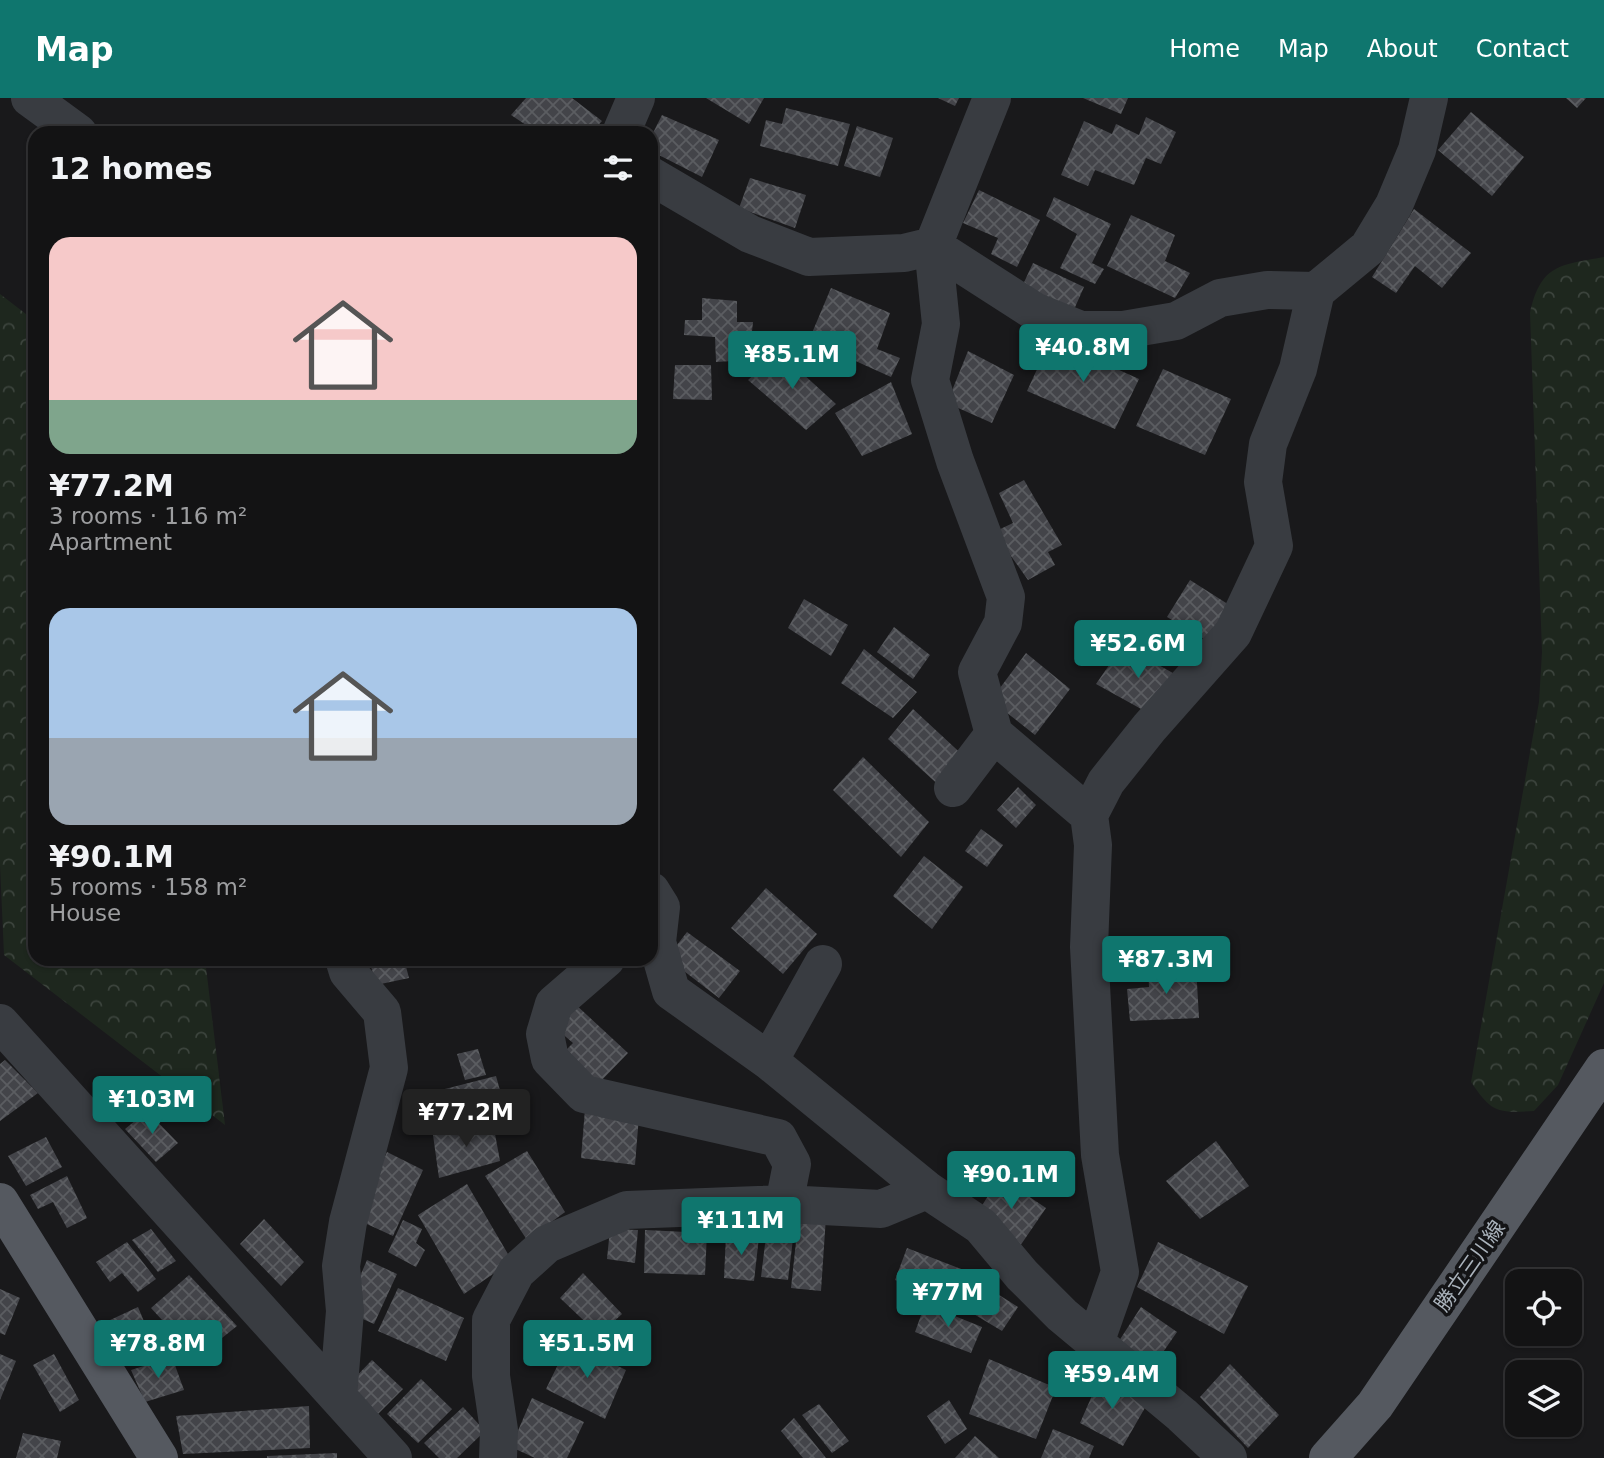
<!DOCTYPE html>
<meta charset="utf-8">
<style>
:root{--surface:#131314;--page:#1c1c1d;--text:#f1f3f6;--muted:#9d9ea0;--line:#323234;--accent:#0f766e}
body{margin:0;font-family:"DejaVu Sans","Noto Sans JP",sans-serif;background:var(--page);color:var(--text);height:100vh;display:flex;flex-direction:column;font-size:26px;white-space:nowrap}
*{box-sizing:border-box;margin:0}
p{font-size:23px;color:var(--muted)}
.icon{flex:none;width:38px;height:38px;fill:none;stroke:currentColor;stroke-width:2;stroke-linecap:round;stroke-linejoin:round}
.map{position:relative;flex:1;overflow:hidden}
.drawer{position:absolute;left:28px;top:28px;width:630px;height:840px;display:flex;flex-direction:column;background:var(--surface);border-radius:21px;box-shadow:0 2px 5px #0004,0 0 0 2px var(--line)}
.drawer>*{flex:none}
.tools{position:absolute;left:1505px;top:1171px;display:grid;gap:14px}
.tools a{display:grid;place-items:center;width:77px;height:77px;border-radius:14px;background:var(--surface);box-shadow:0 2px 5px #0004,0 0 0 2px var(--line);font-size:35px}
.price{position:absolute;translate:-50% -60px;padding:0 16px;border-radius:7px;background:var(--accent);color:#fff;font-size:23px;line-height:46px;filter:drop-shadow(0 2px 4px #0008)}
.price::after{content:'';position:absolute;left:50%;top:42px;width:21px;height:16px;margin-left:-10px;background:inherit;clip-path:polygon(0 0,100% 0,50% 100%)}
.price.current{background:#222;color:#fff}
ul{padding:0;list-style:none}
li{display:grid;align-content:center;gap:14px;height:371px;padding:0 21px}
li span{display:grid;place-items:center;height:217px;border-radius:21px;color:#555}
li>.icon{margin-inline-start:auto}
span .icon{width:126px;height:126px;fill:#fffc;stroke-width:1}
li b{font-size:30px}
h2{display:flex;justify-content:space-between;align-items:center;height:84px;padding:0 21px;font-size:30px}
header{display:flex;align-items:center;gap:42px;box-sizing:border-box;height:98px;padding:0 35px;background:var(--accent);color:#fff}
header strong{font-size:33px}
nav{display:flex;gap:38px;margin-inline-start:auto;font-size:24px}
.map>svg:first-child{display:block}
.forest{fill:url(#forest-crowns)}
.building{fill:url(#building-cross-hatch)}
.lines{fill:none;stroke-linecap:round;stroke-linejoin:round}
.minor{stroke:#393c41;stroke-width:38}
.major{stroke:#555960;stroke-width:38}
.labels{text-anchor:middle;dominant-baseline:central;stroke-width:7;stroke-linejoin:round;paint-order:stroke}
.street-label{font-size:21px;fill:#aab3bc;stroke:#141416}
</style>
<header>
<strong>Map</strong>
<nav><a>Home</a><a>Map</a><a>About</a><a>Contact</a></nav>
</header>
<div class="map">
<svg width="1604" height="1360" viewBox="0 0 1604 1360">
<defs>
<pattern id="forest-crowns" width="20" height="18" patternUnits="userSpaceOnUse" patternTransform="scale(1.75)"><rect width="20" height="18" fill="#1e271e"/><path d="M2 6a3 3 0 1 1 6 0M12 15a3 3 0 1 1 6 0" fill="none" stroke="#3c443d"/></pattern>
<pattern id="building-cross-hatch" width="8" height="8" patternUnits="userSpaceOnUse" patternTransform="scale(1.75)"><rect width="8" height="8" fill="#434449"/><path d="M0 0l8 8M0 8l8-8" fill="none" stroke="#5b5d61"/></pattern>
</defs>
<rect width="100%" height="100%" fill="#19191b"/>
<path class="forest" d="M1604,159V885L1558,987L1534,1013C1497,1015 1492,1015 1471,984L1539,604L1542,554L1530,215C1541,166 1560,167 1604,159Z
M0,196L35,223V861H205L225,1027L4,857L0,767Z"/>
<path class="building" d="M526,0H572L602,23L591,35H538L511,17Z
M706,0H764L749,26Z
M938,0H959L955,8Z
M1083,0H1128L1121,16Z
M1566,0H1586L1577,10Z
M786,10L850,26L838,68L760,48L766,22L782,26Z
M1471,14L1524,59L1492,98L1438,52Z
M662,17L719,42L702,79L651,53V39Z
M1146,19L1176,34L1161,66L1146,60L1134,87L1095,72L1088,88L1061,77L1084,23L1112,36L1116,26L1139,37Z
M857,28L893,40L880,79L844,68Z
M750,80L806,97L795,130L739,110Z
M979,92L1040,122L1017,169L991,156L998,140L963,125Z
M1054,99L1111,126L1092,165L1104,171L1095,186L1060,170L1077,136L1046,118Z
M1414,111L1471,155L1442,190L1415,168L1396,195L1372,179Z
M1131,117L1175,137L1165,163L1190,175L1175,200L1107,168Z
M1033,165L1084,189L1072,216L1020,193Z
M831,190L890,215L877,251L900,260L891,279L809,242Z
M702,200L737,203V224H753L749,262L716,264L715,239L684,237L685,222H702Z
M1051,241L1139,281L1115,331L1027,293Z
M968,253L1014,277L992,325L947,305Z
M779,254L836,306L806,332L748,282Z
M675,267H711L712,302L673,301Z
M1163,271L1231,301L1205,357L1136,328Z
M891,284L912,336L862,358L835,315Z
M1024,382L1062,447L1048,454L1055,467L1028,482L994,434L1013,425L999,395Z
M1190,482L1234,510L1211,545L1167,519Z
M804,501L848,527L831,558L788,530Z
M894,529L930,557L913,581L877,554Z
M1123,547L1180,579L1152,617L1096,586Z
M864,551L917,594L893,620L841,585Z
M1026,555L1070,591L1035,637L991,602Z
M913,611L968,662L943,691L888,641Z
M863,659L929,724L901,759L833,692Z
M1018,689L1036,707L1016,730L997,712Z
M981,731L1003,747L987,769L965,753Z
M924,758L963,789L932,831L893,798Z
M766,790L817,836L783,876L731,830Z
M687,834L740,873L719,900L667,860Z
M369,861H404L409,880L376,887Z
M1196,868L1199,920L1130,923L1127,891L1149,889L1148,871Z
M574,905L628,955L598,986L562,956L573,945L552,927Z
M478,951L486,977L465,982L457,956Z
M5,962L38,995L0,1023V966Z
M496,978L506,1014L449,1029L441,992Z
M585,1011L639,1018L635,1067L581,1060Z
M147,1013L178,1045L156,1064L125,1031Z
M493,1025L500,1063L439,1080L433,1037Z
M46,1039L62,1069L26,1088L8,1058Z
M1216,1043L1249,1088L1200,1121L1166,1083Z
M527,1053L565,1114L527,1142L485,1078Z
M387,1054L423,1072L393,1138L356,1121Z
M67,1078L87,1120L67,1130L53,1104L38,1111L30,1097Z
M1000,1079L1046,1110L1020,1148L976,1117Z
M467,1086L512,1163L464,1196L418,1117Z
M799,1116L826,1119L821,1193L791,1190Z
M264,1121L304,1164L281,1188L240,1146Z
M403,1122L422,1131L416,1145L425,1152L416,1169L388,1154Z
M151,1131L176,1163L158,1174L132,1142Z
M610,1131L638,1132L635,1165L607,1161Z
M645,1132L707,1135L705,1177L644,1175Z
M726,1136L759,1139L754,1183L724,1180Z
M766,1138L793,1141L788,1182L761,1179Z
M127,1144L156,1181L138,1194L122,1175L110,1184L96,1164Z
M1158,1144L1248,1188L1224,1236L1137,1189Z
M907,1150L974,1176L960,1208L895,1182Z
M367,1162L397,1176L374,1226L345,1213Z
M583,1175L622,1216L599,1237L560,1200Z
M189,1177L237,1228L197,1260L151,1210Z
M982,1186L1018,1209L1002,1233L967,1212Z
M398,1190L464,1220L446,1263L378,1233Z
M0,1191L20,1200L5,1237L0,1235Z
M925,1206L982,1229L971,1255L915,1234Z
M138,1209L156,1252L127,1265L108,1223Z
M1141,1209L1177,1234L1152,1270L1117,1246Z
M569,1244L626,1272L605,1321L546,1291Z
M0,1256L16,1263L0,1302Z
M54,1256L79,1302L60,1314L33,1267Z
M172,1259L184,1292L145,1304L131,1272Z
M989,1261L1056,1290L1036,1341L969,1316Z
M372,1262L403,1291L377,1317L347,1288Z
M1230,1266L1279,1317L1248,1350L1200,1299Z
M1102,1275L1146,1308L1123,1348L1080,1325Z
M421,1281L452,1311L418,1345L387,1316Z
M532,1300L584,1324L567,1360H535L511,1349Z
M949,1302L967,1331L945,1346L927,1318Z
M819,1306L849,1343L832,1355L802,1317Z
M309,1308L310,1350L183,1356L176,1318Z
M463,1309L485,1333L457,1360H439L424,1345Z
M794,1320L826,1360H803L781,1333Z
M1053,1331L1094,1348L1089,1360H1041Z
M23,1335L61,1343L57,1360H16Z
M975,1338L999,1360H955Z
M337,1355V1360H267V1358Z"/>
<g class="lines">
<path class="minor" d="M30,0L78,35
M992,0L933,148L941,226L930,282L955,363L1006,499L1003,525L977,574L994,636L1089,717
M621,35L636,0
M651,78L750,136L809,159L904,155L933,148L1034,213L1081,232H1123L1176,223L1220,200L1267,192L1316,193
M953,690L994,636
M651,793L661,809L657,844L671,893L769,963L927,1092L981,1128L1022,1177L1062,1217L1182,1317L1228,1360
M606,861L554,906L545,936L550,961L584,996L778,1040L792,1066L784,1106
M0,925L393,1360
M769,963L823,866
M1095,1245L1120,1174L1100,1057L1089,849L1093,747L1089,717L1106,684L1149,630L1233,535L1274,448L1263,384L1268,346L1298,271L1316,193L1368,150L1394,107L1417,52L1429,0
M338,1299L345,1213L341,1168L348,1124L389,970L382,914L348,874L344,861
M498,1360L499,1332L491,1278V1222L516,1174L547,1146L627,1112L784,1106L881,1111L927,1092"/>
<path class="major" d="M0,1104L159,1360
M1328,1360L1375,1307L1604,970"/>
</g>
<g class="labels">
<g class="street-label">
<text transform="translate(1470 1168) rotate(-55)">勝立三川線</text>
</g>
</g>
</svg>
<div class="tools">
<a><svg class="icon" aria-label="locate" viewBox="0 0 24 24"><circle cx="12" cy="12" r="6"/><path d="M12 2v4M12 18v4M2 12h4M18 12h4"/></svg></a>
<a><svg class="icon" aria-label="layers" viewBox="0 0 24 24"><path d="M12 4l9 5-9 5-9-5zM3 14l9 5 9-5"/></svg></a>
</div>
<b class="price" style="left:1083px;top:286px">¥40.8M</b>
<b class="price" style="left:792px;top:293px">¥85.1M</b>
<b class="price" style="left:1138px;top:582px">¥52.6M</b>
<b class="price" style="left:1166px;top:898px">¥87.3M</b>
<b class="price" style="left:152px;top:1038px">¥103M</b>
<b class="price current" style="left:466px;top:1051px">¥77.2M</b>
<b class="price" style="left:1011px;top:1113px">¥90.1M</b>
<b class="price" style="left:741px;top:1159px">¥111M</b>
<b class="price" style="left:948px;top:1231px">¥77M</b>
<b class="price" style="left:158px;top:1282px">¥78.8M</b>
<b class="price" style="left:587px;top:1282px">¥51.5M</b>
<b class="price" style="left:1112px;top:1313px">¥59.4M</b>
<section class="drawer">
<h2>12 homes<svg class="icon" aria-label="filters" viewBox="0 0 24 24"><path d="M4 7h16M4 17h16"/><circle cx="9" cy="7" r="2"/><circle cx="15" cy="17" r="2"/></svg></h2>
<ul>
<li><span style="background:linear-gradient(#f6c9c9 75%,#7fa58c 0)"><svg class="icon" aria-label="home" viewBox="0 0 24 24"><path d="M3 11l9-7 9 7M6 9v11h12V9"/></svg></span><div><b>¥77.2M</b><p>3 rooms · 116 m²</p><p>Apartment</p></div></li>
<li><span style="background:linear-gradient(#a9c7e8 60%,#9aa5b1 0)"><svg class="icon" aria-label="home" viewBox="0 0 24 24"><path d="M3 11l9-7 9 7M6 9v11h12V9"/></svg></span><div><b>¥90.1M</b><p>5 rooms · 158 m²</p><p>House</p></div></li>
</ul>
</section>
</div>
